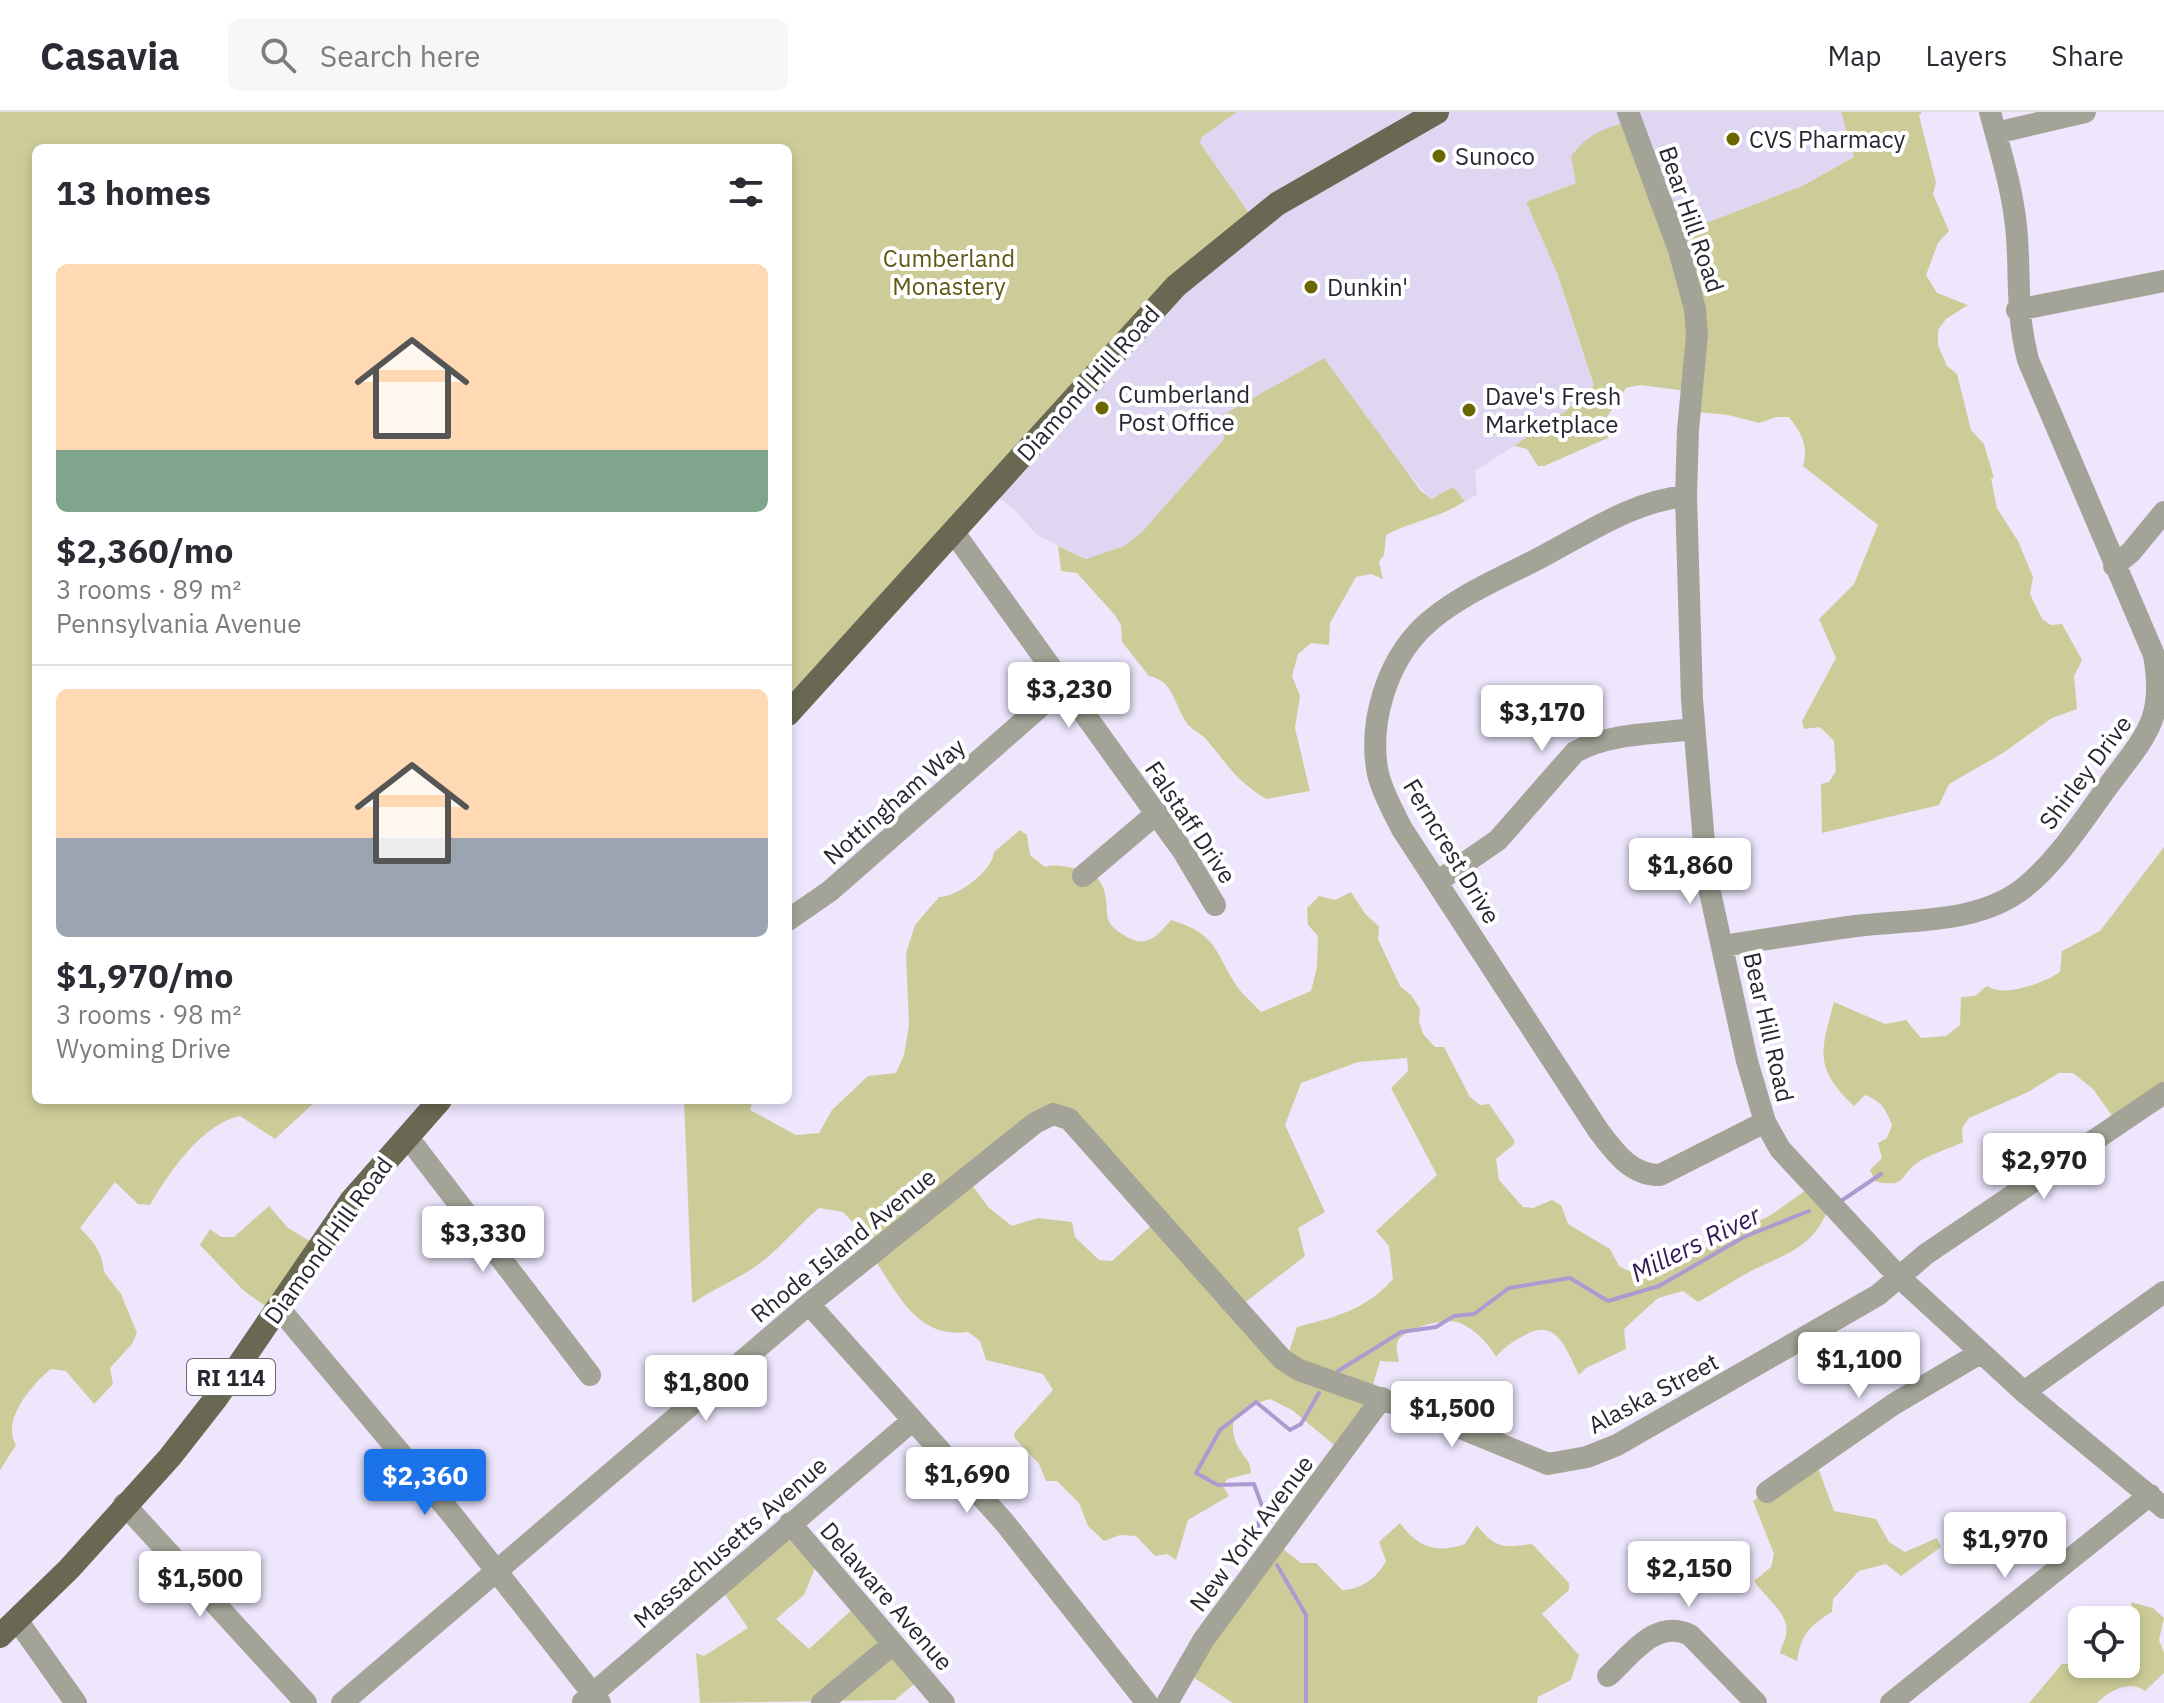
<!DOCTYPE html>
<meta charset="utf-8">
<style>
:root{--surface:#fff;--page:#f7f7f7;--text:#2b2b33;--muted:#7c7c81;--line:#e1e1e2;--accent:#1a73e8}
body{margin:0;font-family:"IBM Plex Sans",sans-serif;background:var(--page);color:var(--text);height:100vh;display:flex;flex-direction:column;font-size:30px;white-space:nowrap}
*{box-sizing:border-box;margin:0}
p{font-size:26px;color:var(--muted)}
.icon{flex:none;width:44px;height:44px;fill:none;stroke:currentColor;stroke-width:2;stroke-linecap:round;stroke-linejoin:round}
.map{position:relative;flex:1;overflow:hidden}
.side{position:absolute;left:32px;top:32px;width:760px;height:960px;display:flex;flex-direction:column;background:var(--surface);border-radius:12px;box-shadow:0 4px 12px #0003}
.side>*{flex:none}
.tools{position:absolute;left:2068px;top:1494px;display:grid;gap:16px}
.tools a{display:grid;place-items:center;width:72px;height:72px;border-radius:12px;background:var(--surface);box-shadow:0 4px 12px #0003;font-size:40px}
.price{position:absolute;translate:-50% -68px;padding:0 18px;border-radius:8px;background:#fff;color:#222;font-size:26px;line-height:52px;filter:drop-shadow(0 2px 4px #0008)}
.price::after{content:'';position:absolute;left:50%;top:48px;width:24px;height:18px;margin-left:-12px;background:inherit;clip-path:polygon(0 0,100% 0,50% 100%)}
.price.on{background:var(--accent);color:#fff}
ul{padding:0;list-style:none}
li{display:grid;align-content:center;gap:16px;height:424px;padding:0 24px}
li+li{border-top:2px solid var(--line)}
li span{display:grid;place-items:center;height:248px;border-radius:12px;color:#555}
li>.icon{margin-inline-start:auto}
span .icon{width:144px;height:144px;fill:#fffc;stroke-width:1}
li b{font-size:34px}
h2{display:flex;justify-content:space-between;align-items:center;height:96px;padding:0 24px;font-size:34px}
header{display:flex;align-items:center;gap:48px;box-sizing:border-box;height:112px;padding:0 40px;background:var(--surface);border-bottom:2px solid var(--line)}
header strong{font-size:38px}
nav{display:flex;gap:44px;margin-inline-start:auto;font-size:28px}
.search{width:560px;height:72px;background:var(--page);display:flex;align-items:center;gap:20px;box-sizing:border-box;padding:0 28px;border-radius:12px;color:var(--muted);font-size:30px}
.map>svg:first-child{display:block}
.built{fill:#dfd7f2}
.green{fill:#cdcc99;fill-rule:evenodd}
.lines{fill:none;stroke-linecap:round;stroke-linejoin:round}
.stream{stroke:#ad9ad0;stroke-width:4}
.minor{stroke:#a3a397;stroke-width:22}
.major{stroke:#696852;stroke-width:24}
.poi-dot{fill:#6b6600;stroke:#fff;stroke-width:3}
.labels{text-anchor:middle;dominant-baseline:central;stroke-width:8;stroke-linejoin:round;paint-order:stroke}
.shield{fill:#fff;stroke:#6a676f;stroke-width:2}
.shield-label{font-size:22px;font-weight:bold;fill:#2a2631}
.poi-label{font-size:24px;fill:#2a2631;stroke:#fff;text-anchor:start}
.street-label{font-size:24px;fill:#2a2631;stroke:#fff}
.park-label{font-size:24px;fill:#5c5914;stroke:#fff}
.water-label{font-size:26px;font-style:italic;fill:#341857;stroke:#fff}
</style>
<header>
<strong>Casavia</strong>
<div class="search"><svg class="icon" aria-label="search" viewBox="0 0 24 24"><circle cx="10" cy="10" r="6"/><path d="M15 15l6 6"/></svg>Search here</div>
<nav><a>Map</a><a>Layers</a><a>Share</a></nav>
</header>
<div class="map">
<svg width="2164" height="1591" viewBox="0 0 2164 1591">
<rect width="100%" height="100%" fill="#ede6fd"/>
<path class="built" d="M1237,0H1841L1854,45L1802,74L1670,125L1576,71L1526,90L1557,161L1594,273L1553,309L1475,359L1477,383L1465,389L1453,375L1430,387L1393,343L1224,327L1142,420L1124,434L1086,447L1037,423L1015,398L987,377L1254,107L1200,31L1202,25Z"/>
<path class="green" d="M0,0H1237L1202,25L1200,31L1254,108L788,597V36H36V988H317L275,1027L240,1004C202,1012 169,1060 150,1093L138,1092L115,1070L80,1116C95,1131 102,1140 104,1160L121,1182L137,1221L132,1232L110,1256L113,1272L94,1292L66,1259L51,1257C31,1273 1,1309 16,1333L0,1358Z
M1841,0H1922L1919,4L1936,70L1933,82L1949,119L1938,131L1926,163L1937,181L1968,193L1946,207L1938,218V233L1947,254L1957,262L1971,318L1984,332L1994,366H1991L1997,396L2018,429L2033,465L2030,482L2042,507L2051,513L2062,512L2082,548L2074,564L2077,597L2052,606L2003,641L1949,672L1939,693L1822,721L1821,672L1829,670L1836,659L1834,629L1820,615L1804,617L1802,609L1836,546L1819,507L1854,472L1878,413L1803,354C1809,335 1801,320 1789,305H1776L1759,311L1728,303L1687,299V279L1640,273L1626,276L1607,305L1608,326L1544,354H1538L1527,337L1514,334L1567,298L1594,273L1557,161L1526,90L1576,71L1571,45C1586,24 1599,18 1624,11L1670,125L1802,74L1854,45Z
M1324,246L1420,378L1431,387L1453,375L1465,389C1440,406 1412,409 1386,423L1384,443L1379,450L1383,467L1371,462L1356,465L1330,511L1329,533L1311,531L1298,542L1292,564L1300,584L1295,616L1310,679L1266,687C1234,667 1229,654 1205,626C1199,620 1190,617 1186,610C1174,592 1174,569 1149,564L1122,530L1121,513L1114,502L1077,461L1061,459L1058,434L1086,447L1124,434L1142,420L1224,327L1221,304Z
M1020,718L1027,723L1030,743L1045,755C1061,750 1075,760 1091,756C1095,763 1102,771 1104,778C1111,803 1098,809 1129,826C1148,836 1159,822 1171,808C1220,823 1214,841 1239,877C1245,885 1254,892 1261,900L1311,879L1317,855L1318,824L1308,813L1307,796L1319,784L1335,788L1351,780L1366,803L1379,814L1378,827L1400,874L1411,883L1420,897L1419,909L1423,922L1435,935H1444L1470,985L1480,993L1489,992L1514,1028V1032L1496,1047L1499,1068L1523,1095L1533,1096L1552,1088L1561,1093L1568,1112L1610,1137L1619,1154L1629,1159L1638,1157L1641,1151L1648,1158L1658,1159L1771,1103L1809,1076L1828,1097C1814,1135 1786,1142 1753,1158C1734,1168 1716,1180 1698,1190L1683,1179L1658,1186L1624,1217L1626,1237L1586,1256L1579,1263C1567,1240 1558,1206 1527,1222C1514,1229 1505,1234 1496,1245C1488,1231 1476,1218 1460,1211C1447,1205 1402,1216 1397,1231C1396,1236 1398,1244 1399,1250L1380,1249L1370,1283L1340,1338L1292,1298L1270,1287C1243,1295 1221,1305 1240,1338C1245,1347 1251,1349 1251,1361L1227,1367L1223,1374L1229,1384L1188,1408L1176,1448L1167,1442L1155,1444L1136,1424L1120,1423L1104,1429L1088,1414L1079,1391L1057,1369H1046L1039,1352L1014,1325L1015,1320L1053,1278L1043,1262L986,1248L980,1229L968,1220C916,1227 899,1182 872,1144L876,1135L843,1100L819,1096C794,1117 772,1147 742,1163C726,1172 709,1180 693,1191L692,1188L684,988H753L750,998L796,1023L819,1021L832,998L868,964L896,961L904,943L909,913L906,841L915,813L939,785C958,785 993,758 994,740ZM1407,946L1408,959L1391,976L1437,1063L1376,1119L1389,1134L1393,1167C1366,1198 1335,1205 1297,1215L1286,1249L1234,1199L1305,1144L1298,1116L1325,1100L1285,1013L1301,971L1358,950ZM1056,1003L1154,1111L1112,1149L1099,1148L1075,1125L1072,1110L1038,1106L1012,1114L988,1095L972,1073Z
M2164,735V979L2116,1009L2093,977L2073,961H2059L2028,980L1969,1006L1962,1016L1963,1030C1949,1037 1930,1042 1917,1051C1898,1065 1908,1075 1876,1070L1870,1058L1882,1046L1878,1031L1887,1026L1892,1013C1886,997 1881,989 1865,983L1854,994C1813,955 1821,939 1834,890L1885,912L1906,908L1921,926L1946,924L1960,913L1961,885L1975,884L1987,874C2004,886 2044,871 2060,860L2062,839L2100,819Z
M269,1094L288,1116L315,1132L274,1200L244,1179L200,1133L210,1117L221,1125H234Z
M1805,1353H1817L1834,1399L1876,1407L1889,1430L1905,1440L1937,1426L1941,1435L1901,1464L1886,1452L1859,1459L1833,1487L1832,1500C1809,1514 1801,1523 1797,1549L1780,1541C1781,1535 1785,1529 1786,1523C1791,1502 1764,1485 1754,1469L1771,1455L1774,1442L1753,1389Z
M1400,1411C1417,1435 1436,1442 1465,1432L1477,1413C1495,1437 1505,1436 1532,1432L1569,1471V1478L1542,1502L1579,1543L1571,1568L1538,1585L1537,1591H1233L1185,1560L1274,1430L1301,1451H1316L1342,1478C1361,1478 1378,1465 1386,1449L1379,1430Z
M783,1419L815,1456L804,1483L776,1507L809,1537L855,1495L919,1568L895,1588L700,1591L696,1541L704,1544L748,1516L719,1474Z
M2131,1490L2153,1496L2164,1506L2159,1528L2164,1541V1561L2145,1579C2129,1567 2109,1579 2097,1591H2029L2062,1552H2126V1534L2138,1518Z"/>
<g class="lines">
<path class="stream" d="M1841,1089L1881,1062
M1338,1259L1401,1220L1436,1215L1454,1204L1474,1202L1509,1176L1570,1166L1608,1189L1659,1174L1744,1125L1809,1099
M1256,1424L1262,1394L1254,1372L1218,1373L1196,1361L1220,1318L1256,1290L1290,1318L1301,1312L1319,1281
M1277,1453L1306,1503V1591"/>
<path class="minor" d="M1628,0L1679,138L1695,197L1697,223L1688,318L1686,384L1692,587L1704,731L1708,771L1747,949L1765,1010L1780,1037L1899,1165L2024,1280L2164,1396
M1996,21L2085,0
M2017,198L2164,169
M1686,384C1635,389 1592,418 1547,442C1507,464 1456,483 1422,516C1386,552 1368,612 1378,662C1383,682 1393,699 1402,717L1598,1018C1614,1039 1631,1064 1660,1063L1765,1010
M955,422L1183,739L1215,793
M2114,454L2131,440L2164,400
M1083,764L1157,701
M1437,770L1498,728L1575,640C1610,621 1655,622 1694,617
M788,808L830,779L1065,573
M1723,834C1767,827 1812,820 1856,814C1911,807 1980,812 2025,775C2062,745 2089,698 2118,661C2151,618 2164,600 2154,543L2028,248C2015,197 2021,163 2016,114C2012,75 2000,38 1990,0
M404,1028L416,1036L590,1263
M809,1192L1005,1411L1147,1591
M278,1195L454,1405L600,1591
M2024,1280L2164,1180
M1767,1380L1894,1292L1980,1241
M124,1392L306,1591
M790,1411L944,1591
M17,1508L76,1591
M1608,1564C1631,1543 1656,1506 1690,1523L1756,1591
M583,1590L912,1309
M342,1591L809,1192L1035,1011L1053,1002L1069,1007L1282,1247L1299,1258L1441,1308L1548,1352L1587,1345L1617,1333L1878,1183L1926,1142L2164,981
M822,1591L893,1532
M1167,1591L1204,1527L1382,1286
M1891,1591L2150,1383"/>
<path class="major" d="M788,602L1176,174L1277,92L1437,0
M0,1524L69,1457L170,1345L217,1285L351,1089L440,988"/>
</g>
<g class="poi-dot">
<circle cx="1733" cy="27" r="8"/>
<circle cx="1439" cy="44" r="8"/>
<circle cx="1311" cy="175" r="8"/>
<circle cx="1102" cy="296" r="8"/>
<circle cx="1469" cy="298" r="8"/>
</g>
<g class="labels">
<rect class="shield" x="187" y="1247" width="88" height="36" rx="6"/>
<g class="shield-label">
<text x="231" y="1265">RI 114</text>
</g>
<g class="poi-label">
<text x="1749" y="27">CVS Pharmacy</text>
<text x="1455" y="44">Sunoco</text>
<text x="1327" y="175">Dunkin'</text>
<text x="1118" y="282">Cumberland<tspan x="1118" dy="28">Post Office</tspan></text>
<text x="1485" y="284">Dave's Fresh<tspan x="1485" dy="28">Marketplace</tspan></text>
</g>
<g class="street-label">
<text transform="translate(1692 107) rotate(71)">Bear Hill Road</text>
<text transform="translate(1088 271) rotate(-48)">Diamond Hill Road</text>
<text transform="translate(2085 660) rotate(-53)">Shirley Drive</text>
<text transform="translate(894 689) rotate(-41)">Nottingham Way</text>
<text transform="translate(1191 710) rotate(56)">Falstaff Drive</text>
<text transform="translate(1452 739) rotate(59)">Ferncrest Drive</text>
<text transform="translate(1769 915) rotate(77)">Bear Hill Road</text>
<text transform="translate(328 1128) rotate(-54)">Diamond Hill Road</text>
<text transform="translate(843 1133) rotate(-39)">Rhode Island Avenue</text>
<text transform="translate(1653 1281) rotate(-28)">Alaska Street</text>
<text transform="translate(1251 1421) rotate(-53)">New York Avenue</text>
<text transform="translate(730 1430) rotate(-41)">Massachusetts Avenue</text>
<text transform="translate(887 1484) rotate(49)">Delaware Avenue</text>
</g>
<g class="park-label">
<text x="949" y="146">Cumberland<tspan x="949" dy="28">Monastery</tspan></text>
</g>
<g class="water-label">
<text transform="translate(1695 1131) rotate(-26)">Millers River</text>
</g>
</g>
</svg>
<div class="tools">
<a><svg class="icon" aria-label="locate" viewBox="0 0 24 24"><circle cx="12" cy="12" r="6"/><path d="M12 2v4M12 18v4M2 12h4M18 12h4"/></svg></a>
</div>
<b class="price" style="left:1069px;top:618px">$3,230</b>
<b class="price" style="left:1542px;top:641px">$3,170</b>
<b class="price" style="left:1690px;top:794px">$1,860</b>
<b class="price" style="left:2044px;top:1089px">$2,970</b>
<b class="price" style="left:483px;top:1162px">$3,330</b>
<b class="price" style="left:1859px;top:1288px">$1,100</b>
<b class="price" style="left:706px;top:1311px">$1,800</b>
<b class="price" style="left:1452px;top:1337px">$1,500</b>
<b class="price" style="left:967px;top:1403px">$1,690</b>
<b class="price on" style="left:425px;top:1405px">$2,360</b>
<b class="price" style="left:2005px;top:1468px">$1,970</b>
<b class="price" style="left:1689px;top:1497px">$2,150</b>
<b class="price" style="left:200px;top:1507px">$1,500</b>
<section class="side">
<h2>13 homes<svg class="icon" aria-label="filters" viewBox="0 0 24 24"><path d="M4 7h16M4 17h16"/><circle cx="9" cy="7" r="2"/><circle cx="15" cy="17" r="2"/></svg></h2>
<ul>
<li><span style="background:linear-gradient(#ffd9b3 75%,#7fa58c 0)"><svg class="icon" aria-label="home" viewBox="0 0 24 24"><path d="M3 11l9-7 9 7M6 9v11h12V9"/></svg></span><div><b>$2,360/mo</b><p>3 rooms · 89 m²</p><p>Pennsylvania Avenue</p></div></li>
<li><span style="background:linear-gradient(#ffd9b3 60%,#9aa5b1 0)"><svg class="icon" aria-label="home" viewBox="0 0 24 24"><path d="M3 11l9-7 9 7M6 9v11h12V9"/></svg></span><div><b>$1,970/mo</b><p>3 rooms · 98 m²</p><p>Wyoming Drive</p></div></li>
</ul>
</section>
</div>
